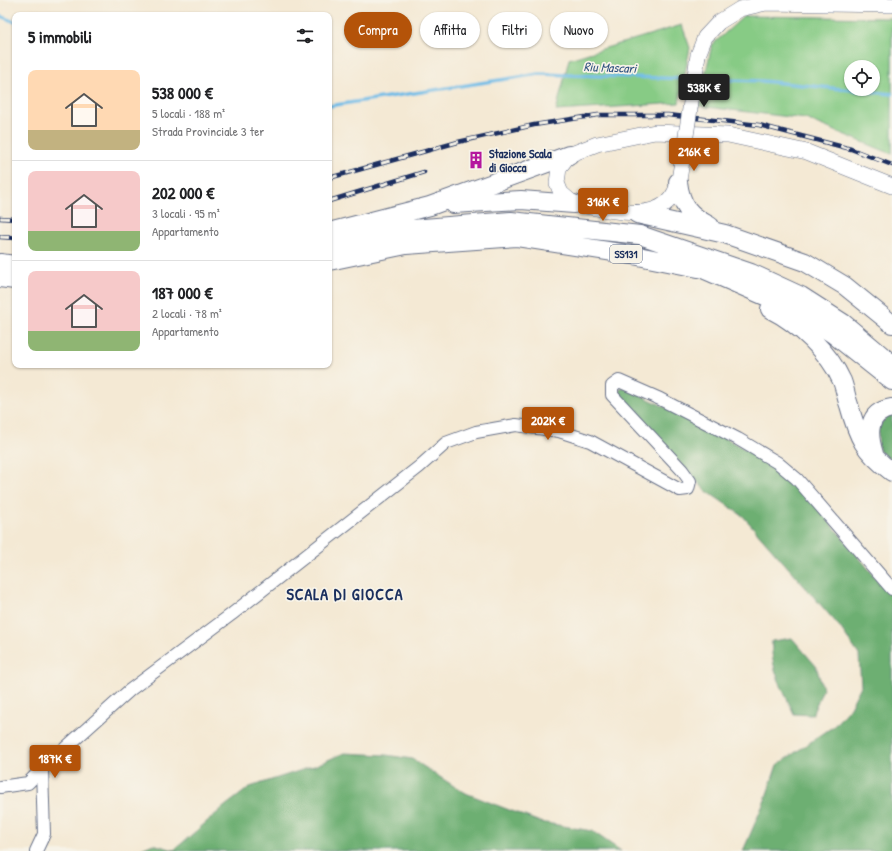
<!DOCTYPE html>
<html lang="it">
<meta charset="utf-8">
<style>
:root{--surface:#fff;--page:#f6f6f6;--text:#202124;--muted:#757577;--line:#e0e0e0;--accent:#b45309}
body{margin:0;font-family:"Patrick Hand",sans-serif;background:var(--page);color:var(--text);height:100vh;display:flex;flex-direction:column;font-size:15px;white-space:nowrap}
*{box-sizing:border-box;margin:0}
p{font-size:13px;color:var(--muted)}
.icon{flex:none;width:22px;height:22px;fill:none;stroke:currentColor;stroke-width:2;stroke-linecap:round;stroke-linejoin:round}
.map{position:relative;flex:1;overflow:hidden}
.sheet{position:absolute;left:12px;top:12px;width:320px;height:356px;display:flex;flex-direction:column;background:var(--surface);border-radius:8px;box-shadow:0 1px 3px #0004}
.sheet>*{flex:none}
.banner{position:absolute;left:344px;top:12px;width:380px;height:36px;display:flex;gap:8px}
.fabs{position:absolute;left:844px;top:60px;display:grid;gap:8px}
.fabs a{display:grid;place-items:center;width:36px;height:36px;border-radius:50%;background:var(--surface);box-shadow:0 1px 3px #0004;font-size:20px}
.price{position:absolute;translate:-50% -34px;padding:0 9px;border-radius:4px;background:var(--accent);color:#fff;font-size:13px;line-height:26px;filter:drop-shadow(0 1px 2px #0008)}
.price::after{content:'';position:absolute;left:50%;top:24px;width:12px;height:9px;margin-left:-6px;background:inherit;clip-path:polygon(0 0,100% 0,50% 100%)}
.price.current{background:#222;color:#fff}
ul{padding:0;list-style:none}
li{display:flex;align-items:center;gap:12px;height:100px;padding:0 16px}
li+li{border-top:1px solid var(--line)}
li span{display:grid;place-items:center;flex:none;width:112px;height:80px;border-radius:8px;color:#555}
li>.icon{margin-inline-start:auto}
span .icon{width:48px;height:48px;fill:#fffc;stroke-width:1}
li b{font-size:17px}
h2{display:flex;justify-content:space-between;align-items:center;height:48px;padding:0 16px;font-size:17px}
.tag{padding:0 14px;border-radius:18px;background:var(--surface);box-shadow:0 1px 3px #0004;font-size:14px;line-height:36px}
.tag.current{background:var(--accent);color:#fff}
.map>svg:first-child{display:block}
.green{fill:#87cb85;stroke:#517d72;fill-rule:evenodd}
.forest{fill:#6daf72;stroke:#446f68}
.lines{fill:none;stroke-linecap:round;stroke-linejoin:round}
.stream{stroke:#6dbbe7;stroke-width:3.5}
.minor-casing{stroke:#677087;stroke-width:14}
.major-casing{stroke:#677087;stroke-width:16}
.highway-casing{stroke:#677087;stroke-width:20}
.minor{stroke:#fff;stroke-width:12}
.major{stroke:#fff;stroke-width:15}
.highway{stroke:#fff;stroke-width:18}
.rail-casing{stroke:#1b2f5e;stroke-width:4.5}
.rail{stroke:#f7f3e8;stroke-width:3;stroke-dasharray:9;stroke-linecap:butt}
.major-bridge-casing{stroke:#677087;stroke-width:16;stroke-linecap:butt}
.major-bridge{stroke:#fff;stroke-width:15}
.labels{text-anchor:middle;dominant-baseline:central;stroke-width:3.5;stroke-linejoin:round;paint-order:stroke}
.shield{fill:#f7f3e8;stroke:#5d6a87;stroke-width:1}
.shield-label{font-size:11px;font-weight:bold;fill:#1b2f5e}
.poi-label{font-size:12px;font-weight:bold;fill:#1b2f5e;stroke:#f7f3e8;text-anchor:start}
.water-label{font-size:13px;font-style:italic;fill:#305280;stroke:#f7f3e8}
.district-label{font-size:16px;font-weight:bold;letter-spacing:1px;fill:#1b2f5e;stroke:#f7f3e8}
</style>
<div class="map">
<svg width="892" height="851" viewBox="0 0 892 851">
<rect width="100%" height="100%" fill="#f7f3e8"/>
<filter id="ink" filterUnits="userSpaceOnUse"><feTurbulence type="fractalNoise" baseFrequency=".025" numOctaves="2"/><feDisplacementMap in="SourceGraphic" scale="8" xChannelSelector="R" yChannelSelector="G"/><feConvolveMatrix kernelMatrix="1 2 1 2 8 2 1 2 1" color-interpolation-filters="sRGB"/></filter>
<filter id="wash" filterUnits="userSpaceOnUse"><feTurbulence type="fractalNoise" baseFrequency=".012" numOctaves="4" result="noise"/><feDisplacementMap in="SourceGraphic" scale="16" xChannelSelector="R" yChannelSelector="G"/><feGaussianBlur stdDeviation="0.9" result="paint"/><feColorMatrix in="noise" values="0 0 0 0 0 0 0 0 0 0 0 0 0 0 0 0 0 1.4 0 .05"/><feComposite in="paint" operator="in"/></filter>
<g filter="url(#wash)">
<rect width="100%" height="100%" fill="#f4e9d4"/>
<path class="green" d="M744,16L892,18V154L806,119L698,106L712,45ZM851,67H873V89H851Z
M682,25L690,48L679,103L556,111L569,59Z"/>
<path class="forest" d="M626,388L694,421L765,460L802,489L892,597V851H743L765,800L777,765L834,726L849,709L861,686L859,655L840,627L743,516L705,490L624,402L619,394L620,389Z
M892,413V461L879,451C878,433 875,424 892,413Z
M792,638L816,666L823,689L812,715L794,714C783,689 770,669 772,641Z
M344,753L386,755L412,759L463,792L540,822L592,831L621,851H137L153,844L174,850L225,806L250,787L314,766Z"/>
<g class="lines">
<path class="stream" d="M0,16L15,22
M698,79L762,81L892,94
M329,106L539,74L692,79"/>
</g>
</g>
<g filter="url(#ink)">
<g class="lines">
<g class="minor-casing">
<path id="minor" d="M42,769L130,690L232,614L419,467L446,443L476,432L516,425L559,431L590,441L680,490L688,489L690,481L682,470L612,395V386L619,381L660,399L738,439L778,463L797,479L892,589
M0,787L28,783L42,769L44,834L36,851"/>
</g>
<g class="major-casing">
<path id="major" d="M698,55L705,37L719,22L740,9L766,3L892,5
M683,156C680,170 680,187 671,198C651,224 601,208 574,204L561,193L557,183L559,168L569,155L597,144L655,132L728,135L807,152L892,186"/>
</g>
<g class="highway-casing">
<path id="highway" d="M678,182C681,206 689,215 710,226
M453,204L521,200L574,204
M637,214L725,234L805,262L845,286L892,324
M329,232L430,206L569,155
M329,244L399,230L511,221L640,235L751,273L801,296L843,323L892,364
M329,261L406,245L517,237L633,255L703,269L797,310L833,334L892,381
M0,263L15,265
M0,278L15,280
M770,309C798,323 829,352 842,381C845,389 846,397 849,405C858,438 864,451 892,472
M874,454C868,435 866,412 892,408"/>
</g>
<use href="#minor" class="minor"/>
<use href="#major" class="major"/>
<use href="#highway" class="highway"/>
<g class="rail-casing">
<path id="rail" d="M329,178L458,142L534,125L598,115H668L759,125L851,149L892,165
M329,201L424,172
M0,218L15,219
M0,237L15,238"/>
</g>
<use href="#rail" class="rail"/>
<g class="major-bridge-casing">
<path id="major-bridge" d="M683,156L698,55"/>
</g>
<use href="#major-bridge" class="major-bridge"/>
</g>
</g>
<defs>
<g id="building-bare" transform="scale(1.38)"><path d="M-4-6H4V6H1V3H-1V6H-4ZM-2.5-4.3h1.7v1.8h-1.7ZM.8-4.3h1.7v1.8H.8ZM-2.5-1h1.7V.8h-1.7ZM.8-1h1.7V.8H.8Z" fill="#b5179e" stroke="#f7f3e8" stroke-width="2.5" paint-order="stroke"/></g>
</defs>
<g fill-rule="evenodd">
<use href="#building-bare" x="476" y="160"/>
</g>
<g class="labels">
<rect class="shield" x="610" y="245" width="32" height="18" rx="3"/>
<g class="shield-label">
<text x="626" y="254">SS131</text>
</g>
<g class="poi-label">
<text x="489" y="153">Stazione Scala<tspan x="489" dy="14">di Giocca</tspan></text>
</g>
<g class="water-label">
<text transform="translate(610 67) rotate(2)">Riu Mascari</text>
</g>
<g class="district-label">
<text x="345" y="594">SCALA DI GIOCCA</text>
</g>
</g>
</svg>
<div class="fabs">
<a><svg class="icon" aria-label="locate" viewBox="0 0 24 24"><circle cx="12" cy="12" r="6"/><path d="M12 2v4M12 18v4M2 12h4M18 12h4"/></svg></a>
</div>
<b class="price current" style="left:704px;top:108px">538K €</b>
<b class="price" style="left:694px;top:172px">216K €</b>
<b class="price" style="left:603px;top:222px">316K €</b>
<b class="price" style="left:548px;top:441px">202K €</b>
<b class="price" style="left:55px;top:779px">187K €</b>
<div class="banner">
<a class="tag current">Compra</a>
<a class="tag">Affitta</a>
<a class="tag">Filtri</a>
<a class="tag">Nuovo</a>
</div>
<section class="sheet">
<h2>5 immobili<svg class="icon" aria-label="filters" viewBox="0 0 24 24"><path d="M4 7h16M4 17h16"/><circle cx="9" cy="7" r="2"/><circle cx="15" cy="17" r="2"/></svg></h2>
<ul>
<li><span style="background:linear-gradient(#ffd9b3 75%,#c2b280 0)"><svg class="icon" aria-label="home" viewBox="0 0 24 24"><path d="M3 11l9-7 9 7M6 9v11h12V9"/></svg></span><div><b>538 000 €</b><p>5 locali · 188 m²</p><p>Strada Provinciale 3 ter</p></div></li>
<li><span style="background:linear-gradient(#f6c9c9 75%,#8fb573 0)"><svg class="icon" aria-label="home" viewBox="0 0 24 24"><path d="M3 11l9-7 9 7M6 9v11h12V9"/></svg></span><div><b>202 000 €</b><p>3 locali · 95 m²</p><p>Appartamento</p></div></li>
<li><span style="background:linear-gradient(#f6c9c9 75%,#8fb573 0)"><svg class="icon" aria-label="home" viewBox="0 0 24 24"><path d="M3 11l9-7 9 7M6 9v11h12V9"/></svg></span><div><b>187 000 €</b><p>2 locali · 78 m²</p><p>Appartamento</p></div></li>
</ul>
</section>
</div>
